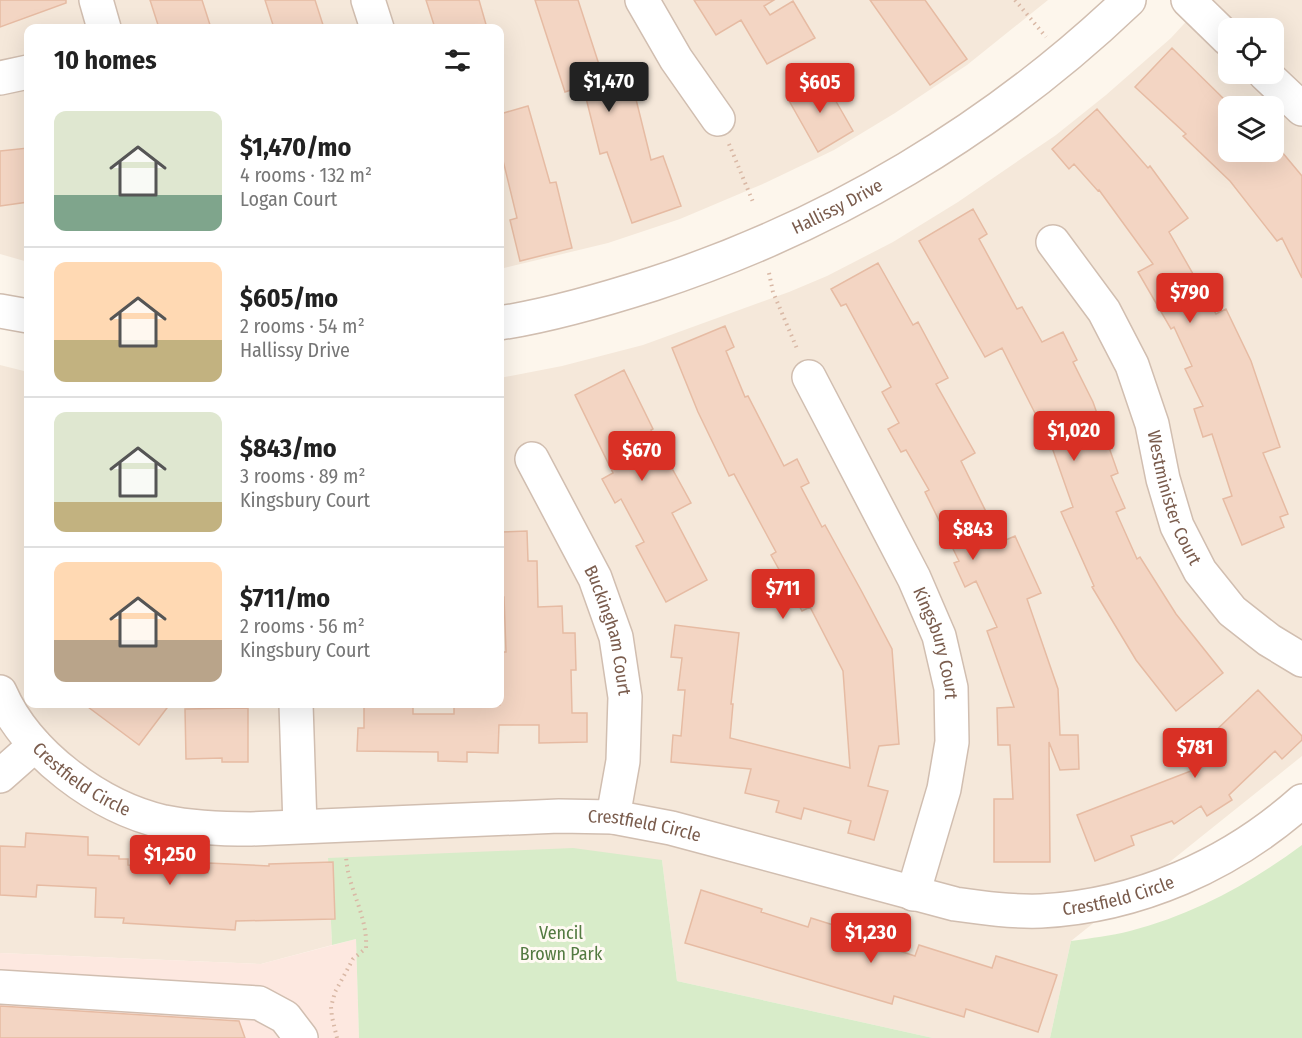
<!DOCTYPE html>
<meta charset="utf-8">
<style>
:root{--surface:#fff;--page:#f6f6f6;--text:#222;--muted:#767676;--line:#e0e0e0;--accent:#d93025}
body{margin:0;font-family:"Fira Sans Condensed",sans-serif;background:var(--page);color:var(--text);height:100vh;display:flex;flex-direction:column;font-size:22px;white-space:nowrap}
*{box-sizing:border-box;margin:0}
p{font-size:20px;color:var(--muted)}
.icon{flex:none;width:33px;height:33px;fill:none;stroke:currentColor;stroke-width:2;stroke-linecap:round;stroke-linejoin:round}
.map{position:relative;flex:1;overflow:hidden}
.sheet{position:absolute;left:24px;top:24px;width:480px;height:684px;display:flex;flex-direction:column;background:var(--surface);border-radius:12px;box-shadow:0 6px 24px #0002}
.sheet>*{flex:none}
.buttons{position:absolute;left:1218px;top:18px;display:grid;gap:12px}
.buttons a{display:grid;place-items:center;width:66px;height:66px;border-radius:12px;background:var(--surface);box-shadow:0 6px 24px #0002;font-size:30px}
.price{position:absolute;translate:-50% -51px;padding:0 14px;border-radius:6px;background:var(--accent);color:#fff;font-size:20px;line-height:39px;filter:drop-shadow(0 2px 3px #0008)}
.price::after{content:'';position:absolute;left:50%;top:36px;width:18px;height:14px;margin-left:-9px;background:inherit;clip-path:polygon(0 0,100% 0,50% 100%)}
.price.on{background:#222;color:#fff}
ul{padding:0;list-style:none}
li{display:flex;align-items:center;gap:18px;height:150px;padding:0 30px}
li+li{border-top:2px solid var(--line)}
li span{display:grid;place-items:center;flex:none;width:168px;height:120px;border-radius:12px;color:#555}
li>.icon{margin-inline-start:auto}
span .icon{width:72px;height:72px;fill:#fffc;stroke-width:1}
li b{font-size:26px}
h2{display:flex;justify-content:space-between;align-items:center;height:72px;padding:0 30px;font-size:26px}
.map>svg:first-child{display:block}
.residential{fill:#f5e8da;fill-rule:evenodd}
.commercial{fill:#fde8e0}
.green{fill:#d8ecc9}
.building{fill:#f3d5c3;stroke:#e6bba3;stroke-width:1.5}
.lines{fill:none;stroke-linecap:round;stroke-linejoin:round}
.minor-casing{stroke:#d1beb0;stroke-width:36}
.path{stroke:#d9b8a5;stroke-width:4;stroke-dasharray:1.5 4.5;stroke-linecap:butt}
.minor{stroke:#fff;stroke-width:33}
.labels{text-anchor:middle;dominant-baseline:central;stroke-width:6;stroke-linejoin:round;paint-order:stroke}
.street-label{font-size:18px;fill:#7a5c4d;stroke:#fffaf3}
.park-label{font-size:18px;fill:#537a41;stroke:#fffaf3}
</style>
<div class="map">
<svg width="1302" height="1038" viewBox="0 0 1302 1038">
<rect width="100%" height="100%" fill="#fdf6ec"/>
<path class="residential" d="M0,0H1048L967,65L895,113L834,150L765,183L680,219L608,243L500,269V28H28V262L0,254Z
M1206,0H1302V756L1071,941L1050,1038H933L677,981L662,860L328,858L332,945L261,964L0,953V365L28,372V704H500V378L562,366L643,345L789,292L827,276L893,242L958,202L1056,135L1106,95L1171,38ZM1228,28H1274V74H1228ZM1228,106H1274V152H1228Z"/>
<path class="commercial" d="M356,939L359,1038H0V953L261,964Z"/>
<path class="green" d="M1302,845V1038H1050L1071,941C1091,938 1111,936 1130,931C1194,914 1249,884 1302,845Z
M573,848L662,860L677,981L933,1038H359L356,939L332,945L328,858Z"/>
<path class="building" d="M0,0H66V3L0,27Z
M150,0H202L211,28H159Z
M265,0H315L324,28H274Z
M426,0H479L487,28H435Z
M535,0H578L606,86L631,79L651,160L663,156L681,206L632,223L607,152L600,154L583,86L565,92Z
M694,0H774L764,6L770,15L793,1L815,38L767,64L741,20L716,35Z
M870,0H925L967,59L930,85Z
M1172,48L1228,103V152H1282L1302,176V278L1282,238L1277,241L1230,181L1183,136L1186,134L1135,87Z
M822,77L853,131L818,152L787,97Z
M528,106L550,183L556,182L572,248L520,261L510,220L517,218L500,148V114Z
M1097,109L1148,168L1150,166L1188,218L1169,232L1216,314L1226,309L1251,361L1280,447L1263,453L1288,514L1280,517L1284,527L1242,545L1223,499L1232,496L1212,434L1203,437L1194,409L1203,406L1185,369L1192,366L1174,327L1171,329L1138,272L1153,264L1099,190L1098,191L1074,164L1069,169L1052,149Z
M28,148V202L0,206V151Z
M973,209L987,234L979,239L1017,309L1022,307L1042,342L1063,332L1077,360L1073,362L1093,402L1118,473L1111,476L1125,508L1116,512L1137,559L1140,557L1176,614L1223,673L1176,711L1136,660L1092,587L1094,586L1061,512L1073,507L1042,419L1039,421L1002,348L985,357L919,241Z
M878,263L913,325L918,322L948,378L936,384L975,453L961,461L1001,542L1015,536L1041,593L1027,599L1058,689L1060,735H1078L1079,769L1060,770L1049,742L1050,862H994V799H1013L1010,745H998L997,708L1014,707L987,631L997,627L976,581L965,587L954,563L959,561L925,492L929,490L906,450L901,452L888,429L899,423L882,392L891,387L846,304L841,306L831,289Z
M725,326L734,347L726,351L745,397L748,396L784,466L797,459L809,483L801,487L822,527L825,525L862,592L892,649L899,744L879,746L868,786L888,791L874,840L848,833L851,821L804,808L801,819L776,812L779,801L745,793L751,769L671,762L673,735L681,736L685,690H678L682,658L671,657L675,625L739,633L731,704H733L730,738L850,768L843,671L810,607L802,611L771,555L776,552L734,474L729,476L698,412L672,348Z
M624,370L653,429L651,430L691,503L672,513L707,580L666,602L636,546L644,542L621,499L615,503L602,479L613,473L575,395Z
M527,531L528,561H537L538,607L562,606L563,633H575L576,670H571L572,713H587V742L539,743V725H499L498,753L467,752V762L438,761V752L357,751L358,728H364V704H413V714H454V704L500,705V652H506L504,597H500V532Z
M1258,690L1302,736V740L1282,759L1275,751L1229,795L1232,800L1207,816L1201,806L1174,824L1172,821L1131,836L1134,845L1095,861L1077,815L1214,762L1181,764Z
M84,704H170L139,745Z
M248,708V762H222V758L186,759L185,709Z
M26,833L88,837V855L119,856V859H128V865L163,867V870L208,873L209,863L269,866V864L333,862L335,919L236,921L235,930L123,923L124,918L95,917L96,888L37,885L36,897L0,895V846L25,847Z
M701,890L762,909L761,912L808,927L811,918L846,929V927L871,935L869,941L915,956L919,945L992,968L996,956L1057,975L1038,1032L966,1009L964,1017L894,996L892,1004L685,943Z
M0,1006L239,1021L245,1038H0Z"/>
<g class="lines">
<g class="minor-casing">
<g id="minor">
<path d="M96,0L104,28"/>
<path d="M368,0L377,28"/>
<path d="M642,0L676,59L718,119"/>
<path d="M1188,0L1228,39"/>
<path d="M1265,74L1302,109"/>
<path d="M0,78L28,72"/>
<path id="s1" d="M1053,242L1104,311L1132,365L1152,424L1163,479L1177,526L1200,571L1232,611L1269,640L1302,660"/>
<path d="M0,311L28,316"/>
<path id="s2" d="M500,323C552,315 603,300 653,284C831,226 994,129 1129,0"/>
<path id="s3" d="M809,377L914,578L939,636L951,688L952,742L944,789L913,894"/>
<path id="s4" d="M532,459L595,578L616,637L625,697L623,761L613,817"/>
<path id="s5" d="M0,692C27,754 99,807 164,822C193,828 221,829 251,829L559,816L613,817L671,828L955,904C983,908 1012,912 1041,911C1138,906 1230,865 1302,801"/>
<path d="M296,704L300,826"/>
<path d="M0,776L35,745"/>
<path d="M0,987L259,1003L285,1017L301,1038"/>
</g>
</g>
<path class="path" d="M1015,0L1046,37
M729,144L753,202
M769,273L773,292L798,351
M337,1038L332,1017L331,1007L335,992L353,959L366,948C368,915 347,888 346,855"/>
<use href="#minor" class="minor"/>
</g>
<g class="labels">
<g class="street-label">
<text stroke="none"><textPath href="#s2" startOffset="358">Hallissy Drive</textPath></text>
<text stroke="none"><textPath href="#s1" startOffset="286">Westminister Court</textPath></text>
<text stroke="none"><textPath href="#s4" startOffset="189">Buckingham Court</textPath></text>
<text stroke="none"><textPath href="#s3" startOffset="296">Kingsbury Court</textPath></text>
<text stroke="none"><textPath href="#s5" startOffset="122">Crestfield Circle</textPath></text>
<text stroke="none"><textPath href="#s5" startOffset="698">Crestfield Circle</textPath></text>
<text stroke="none"><textPath href="#s5" startOffset="1184">Crestfield Circle</textPath></text>
</g>
<g class="park-label">
<text x="561" y="933">Vencil<tspan x="561" dy="21">Brown Park</tspan></text>
</g>
</g>
</svg>
<div class="buttons">
<a><svg class="icon" aria-label="locate" viewBox="0 0 24 24"><circle cx="12" cy="12" r="6"/><path d="M12 2v4M12 18v4M2 12h4M18 12h4"/></svg></a>
<a><svg class="icon" aria-label="layers" viewBox="0 0 24 24"><path d="M12 4l9 5-9 5-9-5zM3 14l9 5 9-5"/></svg></a>
</div>
<b class="price on" style="left:609px;top:113px">$1,470</b>
<b class="price" style="left:820px;top:114px">$605</b>
<b class="price" style="left:1190px;top:324px">$790</b>
<b class="price" style="left:1074px;top:462px">$1,020</b>
<b class="price" style="left:642px;top:482px">$670</b>
<b class="price" style="left:973px;top:561px">$843</b>
<b class="price" style="left:783px;top:620px">$711</b>
<b class="price" style="left:1195px;top:779px">$781</b>
<b class="price" style="left:170px;top:886px">$1,250</b>
<b class="price" style="left:871px;top:964px">$1,230</b>
<section class="sheet">
<h2>10 homes<svg class="icon" aria-label="filters" viewBox="0 0 24 24"><path d="M4 7h16M4 17h16"/><circle cx="9" cy="7" r="2"/><circle cx="15" cy="17" r="2"/></svg></h2>
<ul>
<li><span style="background:linear-gradient(#dfe7d0 70%,#7fa58c 0)"><svg class="icon" aria-label="home" viewBox="0 0 24 24"><path d="M3 11l9-7 9 7M6 9v11h12V9"/></svg></span><div><b>$1,470/mo</b><p>4 rooms · 132 m²</p><p>Logan Court</p></div></li>
<li><span style="background:linear-gradient(#ffd9b3 65%,#c2b280 0)"><svg class="icon" aria-label="home" viewBox="0 0 24 24"><path d="M3 11l9-7 9 7M6 9v11h12V9"/></svg></span><div><b>$605/mo</b><p>2 rooms · 54 m²</p><p>Hallissy Drive</p></div></li>
<li><span style="background:linear-gradient(#dfe7d0 75%,#c2b280 0)"><svg class="icon" aria-label="home" viewBox="0 0 24 24"><path d="M3 11l9-7 9 7M6 9v11h12V9"/></svg></span><div><b>$843/mo</b><p>3 rooms · 89 m²</p><p>Kingsbury Court</p></div></li>
<li><span style="background:linear-gradient(#ffd9b3 65%,#b9a48a 0)"><svg class="icon" aria-label="home" viewBox="0 0 24 24"><path d="M3 11l9-7 9 7M6 9v11h12V9"/></svg></span><div><b>$711/mo</b><p>2 rooms · 56 m²</p><p>Kingsbury Court</p></div></li>
</ul>
</section>
</div>
